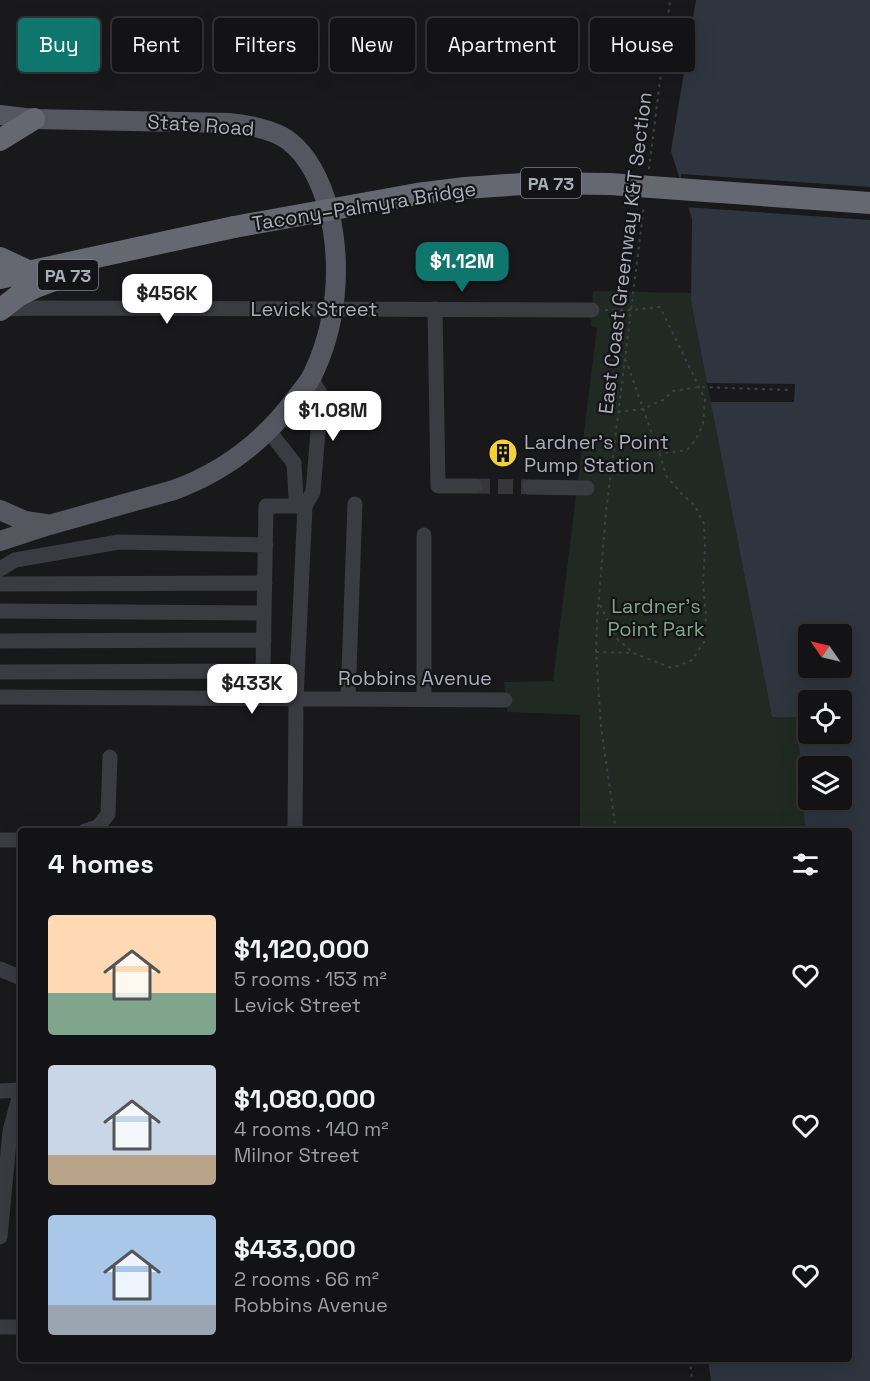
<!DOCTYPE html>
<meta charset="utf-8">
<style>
:root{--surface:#131214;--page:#202022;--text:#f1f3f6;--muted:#9d9ea0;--line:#323234;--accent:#0f766e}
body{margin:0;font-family:"Space Grotesk",sans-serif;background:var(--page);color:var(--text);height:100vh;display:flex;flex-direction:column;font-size:22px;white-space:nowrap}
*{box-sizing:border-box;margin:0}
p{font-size:20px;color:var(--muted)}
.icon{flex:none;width:33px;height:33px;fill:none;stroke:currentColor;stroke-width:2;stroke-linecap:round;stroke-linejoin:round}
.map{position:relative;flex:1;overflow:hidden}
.side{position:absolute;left:18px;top:828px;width:834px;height:534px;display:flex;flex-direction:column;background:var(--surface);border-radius:6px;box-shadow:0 6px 24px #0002,0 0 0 2px var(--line)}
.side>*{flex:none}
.banner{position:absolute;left:18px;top:18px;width:834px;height:54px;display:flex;gap:12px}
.needle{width:39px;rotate:304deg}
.buttons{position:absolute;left:798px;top:624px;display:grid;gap:12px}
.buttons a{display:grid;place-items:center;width:54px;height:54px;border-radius:6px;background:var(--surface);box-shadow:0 6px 24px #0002,0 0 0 2px var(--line);font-size:30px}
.price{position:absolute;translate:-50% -51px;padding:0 14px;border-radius:12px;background:#fff;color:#222;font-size:20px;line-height:39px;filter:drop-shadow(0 2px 3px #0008)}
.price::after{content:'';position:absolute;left:50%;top:36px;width:18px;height:14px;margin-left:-9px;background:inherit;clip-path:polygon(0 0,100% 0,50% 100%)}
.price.selected{background:var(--accent);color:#fff}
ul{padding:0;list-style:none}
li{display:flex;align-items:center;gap:18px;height:150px;padding:0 30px}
li span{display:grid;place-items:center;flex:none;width:168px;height:120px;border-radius:6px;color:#555}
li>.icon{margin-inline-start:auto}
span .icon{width:72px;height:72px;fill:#fffc;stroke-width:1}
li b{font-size:26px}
h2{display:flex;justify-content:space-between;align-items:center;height:72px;padding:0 30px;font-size:26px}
.chip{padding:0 21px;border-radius:6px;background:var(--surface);box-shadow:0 6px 24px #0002,0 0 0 2px var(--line);font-size:21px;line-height:54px}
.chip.selected{background:var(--accent);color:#fff}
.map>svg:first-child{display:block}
.green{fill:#202922}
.water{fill:#2e353f;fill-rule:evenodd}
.pier{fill:#19181b}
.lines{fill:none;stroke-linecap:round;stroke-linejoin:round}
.minor-tunnel{stroke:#36363b;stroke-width:15;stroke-dasharray:15 8;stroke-linecap:butt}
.path{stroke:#3f4047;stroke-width:2;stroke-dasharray:3 4.5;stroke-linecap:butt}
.minor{stroke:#3b3b42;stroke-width:15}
.major{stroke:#55565f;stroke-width:20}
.highway{stroke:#656771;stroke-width:22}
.highway-bridge{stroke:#656771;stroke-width:22}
.labels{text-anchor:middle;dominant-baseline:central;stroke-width:4.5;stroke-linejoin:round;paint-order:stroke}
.shield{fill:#141316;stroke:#7d7f89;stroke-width:1.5}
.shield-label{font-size:18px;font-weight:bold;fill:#aaadba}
.street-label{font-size:20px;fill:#aaadba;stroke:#141316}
.poi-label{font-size:20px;fill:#aaadba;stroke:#141316;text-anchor:start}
.park-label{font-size:20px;fill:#81a589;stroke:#141316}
</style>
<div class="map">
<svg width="870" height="1381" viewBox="0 0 870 1381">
<rect width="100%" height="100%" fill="#19181b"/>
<path class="green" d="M593,291L691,293V301L772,717H797L805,831H580V715L507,712L504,682L553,681L597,328L591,326Z"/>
<path class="water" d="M696,0H870V1381H711L708,1359H849V831H805L797,717H772L691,301L692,219L671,151ZM808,634H842V668H808ZM808,700H842V734H808ZM808,766H842V800H808Z"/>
<path class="pier" d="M681,174L870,187V220L685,207L680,188Z
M707,383L795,384L794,402H711Z"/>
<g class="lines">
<path class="minor-tunnel" d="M475,486L530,487"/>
<path class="path" d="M649,169L670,0
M605,310H631L660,307L705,399L703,424L696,439L687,450L668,453L658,451L626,360
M618,412L643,409L663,400L673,391L699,387L790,390
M600,605L617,639L634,653
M596,652L633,653L672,668L692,660L704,642L706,616L703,584L705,549L704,524L695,506L681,493L667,477L659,452
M616,831L601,727L596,652L597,621L606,512L644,205
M690,1359L692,1381"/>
<path class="minor" d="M1,309L38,308L592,310
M435,309L438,486H475
M268,430L294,463L296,497L305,506
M530,487L587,488
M0,569L15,560L119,542L266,545
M0,584L265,583
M0,611L264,613
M0,641L264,640
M0,672L263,671L266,506H305
M0,697L505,700
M348,699L355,504
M424,699V535
M85,831L98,827L108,814L110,757
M295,831L296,699L305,506L313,492L321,395L311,378
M0,840H21
M0,969L21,978
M0,1091L21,1090
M0,1237L10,1131L21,1090
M0,1327H21"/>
<path class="major" d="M0,115L34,119L229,123C248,125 274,129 289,141C311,158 322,185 329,211C342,266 337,325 312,376C308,384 301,391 296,398C265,440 223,472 174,490L49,525L0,541
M0,510L25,521L46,524"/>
<path class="highway" d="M0,140L34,119
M0,258L28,271
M0,278L234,227
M0,310L18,296L36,287L73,273"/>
<path class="highway-bridge" d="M234,227L417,194L465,188L537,183L610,184L870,203"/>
</g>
<defs>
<g id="building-disc" transform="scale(1.5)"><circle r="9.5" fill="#f4d137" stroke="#141316"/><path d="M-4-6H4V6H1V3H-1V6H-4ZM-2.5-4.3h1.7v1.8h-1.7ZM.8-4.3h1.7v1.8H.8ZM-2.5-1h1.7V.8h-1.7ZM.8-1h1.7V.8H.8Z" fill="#111"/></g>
</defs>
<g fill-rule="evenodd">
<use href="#building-disc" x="503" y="453"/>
</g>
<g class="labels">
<g class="shield">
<rect x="521" y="168" width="60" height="30" rx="4.5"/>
<rect x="38" y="260" width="60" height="30" rx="4.5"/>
</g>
<g class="shield-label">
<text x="551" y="183">PA 73</text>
<text x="68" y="275">PA 73</text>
</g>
<g class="street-label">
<text transform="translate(201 125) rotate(4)">State Road</text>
<text transform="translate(364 206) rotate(-9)">Tacony–Palmyra Bridge</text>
<text transform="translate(625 253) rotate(-83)">East Coast Greenway K&amp;T Section</text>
<text x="314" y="309">Levick Street</text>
<text x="415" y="678">Robbins Avenue</text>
</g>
<g class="poi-label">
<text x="524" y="442">Lardner's Point<tspan x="524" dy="23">Pump Station</tspan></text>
</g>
<g class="park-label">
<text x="656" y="606">Lardner's<tspan x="656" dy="23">Point Park</tspan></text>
</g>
</g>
</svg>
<div class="buttons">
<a><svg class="needle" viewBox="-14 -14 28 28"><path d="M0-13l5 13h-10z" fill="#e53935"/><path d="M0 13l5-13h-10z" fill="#9d9ea0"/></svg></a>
<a><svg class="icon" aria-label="locate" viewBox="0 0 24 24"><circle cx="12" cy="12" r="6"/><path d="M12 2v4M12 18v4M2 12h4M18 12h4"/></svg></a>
<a><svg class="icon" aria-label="layers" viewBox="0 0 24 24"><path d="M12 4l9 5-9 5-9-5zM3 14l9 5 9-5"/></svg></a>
</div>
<b class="price selected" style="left:462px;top:293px">$1.12M</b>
<b class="price" style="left:167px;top:325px">$456K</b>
<b class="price" style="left:333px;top:442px">$1.08M</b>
<b class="price" style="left:252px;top:715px">$433K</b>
<div class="banner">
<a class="chip selected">Buy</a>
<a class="chip">Rent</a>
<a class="chip">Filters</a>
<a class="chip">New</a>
<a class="chip">Apartment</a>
<a class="chip">House</a>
</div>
<section class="side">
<h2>4 homes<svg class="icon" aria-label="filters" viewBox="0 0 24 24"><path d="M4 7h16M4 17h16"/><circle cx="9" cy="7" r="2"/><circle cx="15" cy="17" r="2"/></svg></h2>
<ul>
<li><span style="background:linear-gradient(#ffd9b3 65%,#7fa58c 0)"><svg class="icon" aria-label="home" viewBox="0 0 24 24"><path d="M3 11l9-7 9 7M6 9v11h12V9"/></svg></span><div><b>$1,120,000</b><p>5 rooms · 153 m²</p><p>Levick Street</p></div><svg class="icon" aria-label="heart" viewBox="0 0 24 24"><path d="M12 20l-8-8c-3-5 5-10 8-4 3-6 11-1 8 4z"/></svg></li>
<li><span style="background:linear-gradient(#c9d6e8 75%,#b9a48a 0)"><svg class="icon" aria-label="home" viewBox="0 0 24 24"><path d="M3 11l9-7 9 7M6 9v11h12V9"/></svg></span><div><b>$1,080,000</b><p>4 rooms · 140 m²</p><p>Milnor Street</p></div><svg class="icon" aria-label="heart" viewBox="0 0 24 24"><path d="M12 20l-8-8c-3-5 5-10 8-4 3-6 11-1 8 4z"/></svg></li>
<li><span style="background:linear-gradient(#a9c7e8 75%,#9aa5b1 0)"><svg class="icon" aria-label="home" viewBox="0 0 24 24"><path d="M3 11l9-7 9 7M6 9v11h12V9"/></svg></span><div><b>$433,000</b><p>2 rooms · 66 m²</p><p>Robbins Avenue</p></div><svg class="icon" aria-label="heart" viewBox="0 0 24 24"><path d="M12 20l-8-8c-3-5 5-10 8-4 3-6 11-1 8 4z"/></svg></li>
</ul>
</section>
</div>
